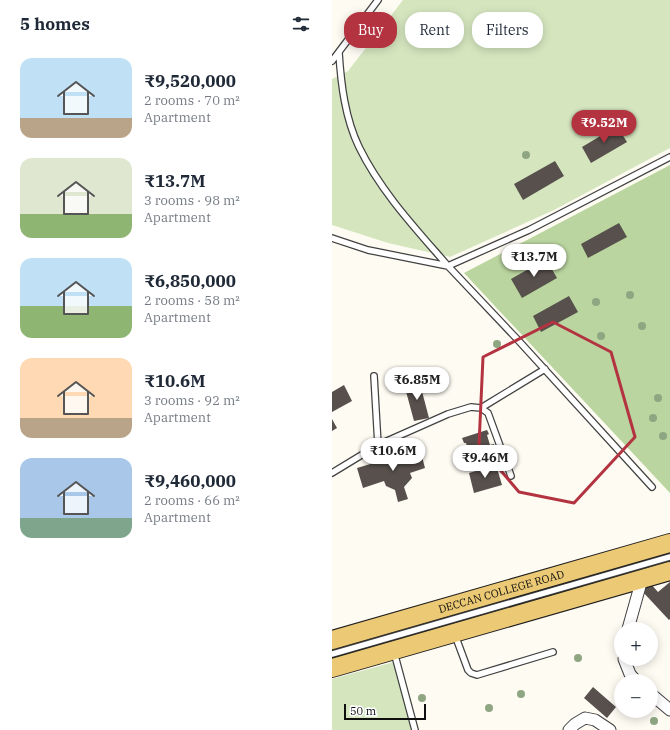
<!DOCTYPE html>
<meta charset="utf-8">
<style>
:root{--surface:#fff;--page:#f2f2f3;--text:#1f2937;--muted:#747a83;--accent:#b33440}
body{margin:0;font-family:"IBM Plex Serif",serif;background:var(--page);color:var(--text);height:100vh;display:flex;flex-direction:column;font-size:15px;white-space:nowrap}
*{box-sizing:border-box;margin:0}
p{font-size:13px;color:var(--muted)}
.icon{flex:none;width:22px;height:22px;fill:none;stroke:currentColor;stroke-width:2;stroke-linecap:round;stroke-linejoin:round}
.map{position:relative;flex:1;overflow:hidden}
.side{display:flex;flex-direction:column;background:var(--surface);width:332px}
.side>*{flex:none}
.top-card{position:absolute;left:12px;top:12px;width:266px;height:36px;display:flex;gap:8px}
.buttons{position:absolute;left:282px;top:622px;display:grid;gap:8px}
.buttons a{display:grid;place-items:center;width:44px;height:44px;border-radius:50%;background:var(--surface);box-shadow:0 2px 10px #0003;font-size:20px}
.scale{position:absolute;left:12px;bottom:10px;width:82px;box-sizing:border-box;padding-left:4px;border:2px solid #0f0f0f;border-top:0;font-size:11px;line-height:14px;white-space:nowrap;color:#0f0f0f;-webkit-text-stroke:3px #fff;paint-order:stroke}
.price{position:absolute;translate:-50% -34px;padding:0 9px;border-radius:14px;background:#fff;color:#222;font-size:13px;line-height:26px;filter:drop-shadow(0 1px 2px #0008)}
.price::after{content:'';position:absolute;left:50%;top:24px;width:12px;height:9px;margin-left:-6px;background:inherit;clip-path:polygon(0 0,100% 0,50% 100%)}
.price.selected{background:var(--accent);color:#fff}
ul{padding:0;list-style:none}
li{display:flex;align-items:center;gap:12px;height:100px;padding:0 20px}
li span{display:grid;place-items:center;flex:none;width:112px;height:80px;border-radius:12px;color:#555}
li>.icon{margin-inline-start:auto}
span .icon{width:48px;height:48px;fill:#fffc;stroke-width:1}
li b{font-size:17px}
h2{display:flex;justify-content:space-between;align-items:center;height:48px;padding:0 20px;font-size:17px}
.pill{padding:0 14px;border-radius:16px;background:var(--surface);box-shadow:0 2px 10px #0003;font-size:14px;line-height:36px}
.pill.selected{background:var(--accent);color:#fff}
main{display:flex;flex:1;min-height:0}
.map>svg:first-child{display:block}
.green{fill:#d5e6bf}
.forest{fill:#bad59f}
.building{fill:#57504c}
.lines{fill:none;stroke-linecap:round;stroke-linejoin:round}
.service-casing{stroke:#424242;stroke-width:8}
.minor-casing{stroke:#424242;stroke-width:13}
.primary-casing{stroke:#202020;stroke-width:20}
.service{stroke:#fff;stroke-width:5.5}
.minor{stroke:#fff;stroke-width:11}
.primary{stroke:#ecc975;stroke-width:18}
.tree{fill:#8fa682}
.marked{fill:none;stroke:#b33440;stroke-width:3;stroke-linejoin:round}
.labels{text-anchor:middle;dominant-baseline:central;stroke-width:4;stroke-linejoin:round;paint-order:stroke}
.street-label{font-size:11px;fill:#0f0f0f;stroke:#fff}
</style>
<main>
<section class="side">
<h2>5 homes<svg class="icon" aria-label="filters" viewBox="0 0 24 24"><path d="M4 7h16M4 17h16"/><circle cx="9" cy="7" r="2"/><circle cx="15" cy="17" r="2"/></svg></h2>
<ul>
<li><span style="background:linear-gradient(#bfe0f5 75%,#b9a48a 0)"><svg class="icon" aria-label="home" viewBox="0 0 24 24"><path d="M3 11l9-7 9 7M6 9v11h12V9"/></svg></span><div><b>₹9,520,000</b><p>2 rooms · 70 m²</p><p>Apartment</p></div></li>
<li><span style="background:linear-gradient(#dfe7d0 70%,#8fb573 0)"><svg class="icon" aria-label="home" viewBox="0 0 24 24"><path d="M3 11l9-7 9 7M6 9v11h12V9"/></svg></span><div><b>₹13.7M</b><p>3 rooms · 98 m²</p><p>Apartment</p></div></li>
<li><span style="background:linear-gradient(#bfe0f5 60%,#8fb573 0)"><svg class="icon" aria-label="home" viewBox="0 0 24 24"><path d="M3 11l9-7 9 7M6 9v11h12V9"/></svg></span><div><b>₹6,850,000</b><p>2 rooms · 58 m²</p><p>Apartment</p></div></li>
<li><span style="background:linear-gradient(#ffd9b3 75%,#b9a48a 0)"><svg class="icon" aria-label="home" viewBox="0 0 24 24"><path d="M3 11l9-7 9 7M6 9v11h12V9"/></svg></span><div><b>₹10.6M</b><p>3 rooms · 92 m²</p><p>Apartment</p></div></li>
<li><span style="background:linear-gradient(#a9c7e8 75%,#7fa58c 0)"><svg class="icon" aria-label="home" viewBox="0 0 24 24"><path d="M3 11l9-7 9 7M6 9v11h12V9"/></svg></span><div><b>₹9,460,000</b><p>2 rooms · 66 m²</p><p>Apartment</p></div></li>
</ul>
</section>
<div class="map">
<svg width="338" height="730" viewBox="0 0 338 730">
<rect width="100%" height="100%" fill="#fefbf3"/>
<path class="green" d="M71,0H338V148L222,210L118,257L56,243L0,225V79L16,71Z
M62,662L80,730H0V679Z"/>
<path class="forest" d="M338,165V493L132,273Z"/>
<path class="building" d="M285,126L295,142L259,163L250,147Z
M223,161L232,176L191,200L182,184Z
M287,223L295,237L256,258L249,244Z
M214,259L225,278L190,298L179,279Z
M237,296L246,312L209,332L201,316Z
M87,380L97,418L82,421L72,384Z
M12,385L20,401L0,412V392Z
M0,419L5,428L0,431Z
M155,430L157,434L155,435L158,445L162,444L163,450L137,458L135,453H137L134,443H132L130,438Z
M88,449L93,468L78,473L80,478L72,487L76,499L66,502L63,490L54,486L52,481L31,488L25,468Z
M164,465L170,485L142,493L137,473Z
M338,582V619L337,620L310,591L318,583L326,592Z
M261,687L284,707L275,718L252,698Z"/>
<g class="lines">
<g class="service-casing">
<path id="service" d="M7,53C9,84 13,118 27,147C49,192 84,229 116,266L197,230L338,157
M0,61L46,0
M0,238L36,250L116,266L185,339L320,487
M149,408L213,369
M46,445L116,414L139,407L149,408L156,413L179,476
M0,473L46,445L42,376
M123,635L136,670L139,673L145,675L221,652
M62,652L83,730
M0,654L338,557"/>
</g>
<g class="minor-casing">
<path id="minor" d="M296,629L310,579
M292,659L298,674L304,681
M319,694L338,710
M237,730L243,724L253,718L263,720L278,730"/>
</g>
<g class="primary-casing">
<g id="primary">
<path id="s1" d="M0,640L338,543"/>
<path d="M0,668L338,571"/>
</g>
</g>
<use href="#service" class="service"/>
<use href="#minor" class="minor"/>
<use href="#primary" class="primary"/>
</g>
<g class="tree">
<circle cx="194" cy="155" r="4"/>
<circle cx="298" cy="295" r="4"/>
<circle cx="264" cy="302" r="4"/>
<circle cx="310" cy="326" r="4"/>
<circle cx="269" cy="336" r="4"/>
<circle cx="165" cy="344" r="4"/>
<circle cx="326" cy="398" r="4"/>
<circle cx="321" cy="418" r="4"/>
<circle cx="331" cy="436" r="4"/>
<circle cx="246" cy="658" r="4"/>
<circle cx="189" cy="694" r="4"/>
<circle cx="90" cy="698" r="4"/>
<circle cx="157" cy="708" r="4"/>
<circle cx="322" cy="721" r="4"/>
</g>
<path class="marked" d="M221,322L279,352L303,437L242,503L187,492L147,445L151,357Z"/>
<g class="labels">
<g class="street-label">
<text stroke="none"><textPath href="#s1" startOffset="176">DECCAN COLLEGE ROAD</textPath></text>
</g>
</g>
</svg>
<div class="buttons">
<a>+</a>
<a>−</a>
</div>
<div class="scale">50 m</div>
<b class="price selected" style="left:272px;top:144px">₹9.52M</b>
<b class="price" style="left:202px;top:278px">₹13.7M</b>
<b class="price" style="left:85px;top:401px">₹6.85M</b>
<b class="price" style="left:61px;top:472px">₹10.6M</b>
<b class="price" style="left:153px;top:479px">₹9.46M</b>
<div class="top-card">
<a class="pill selected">Buy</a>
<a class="pill">Rent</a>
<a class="pill">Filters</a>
</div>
</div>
</main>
